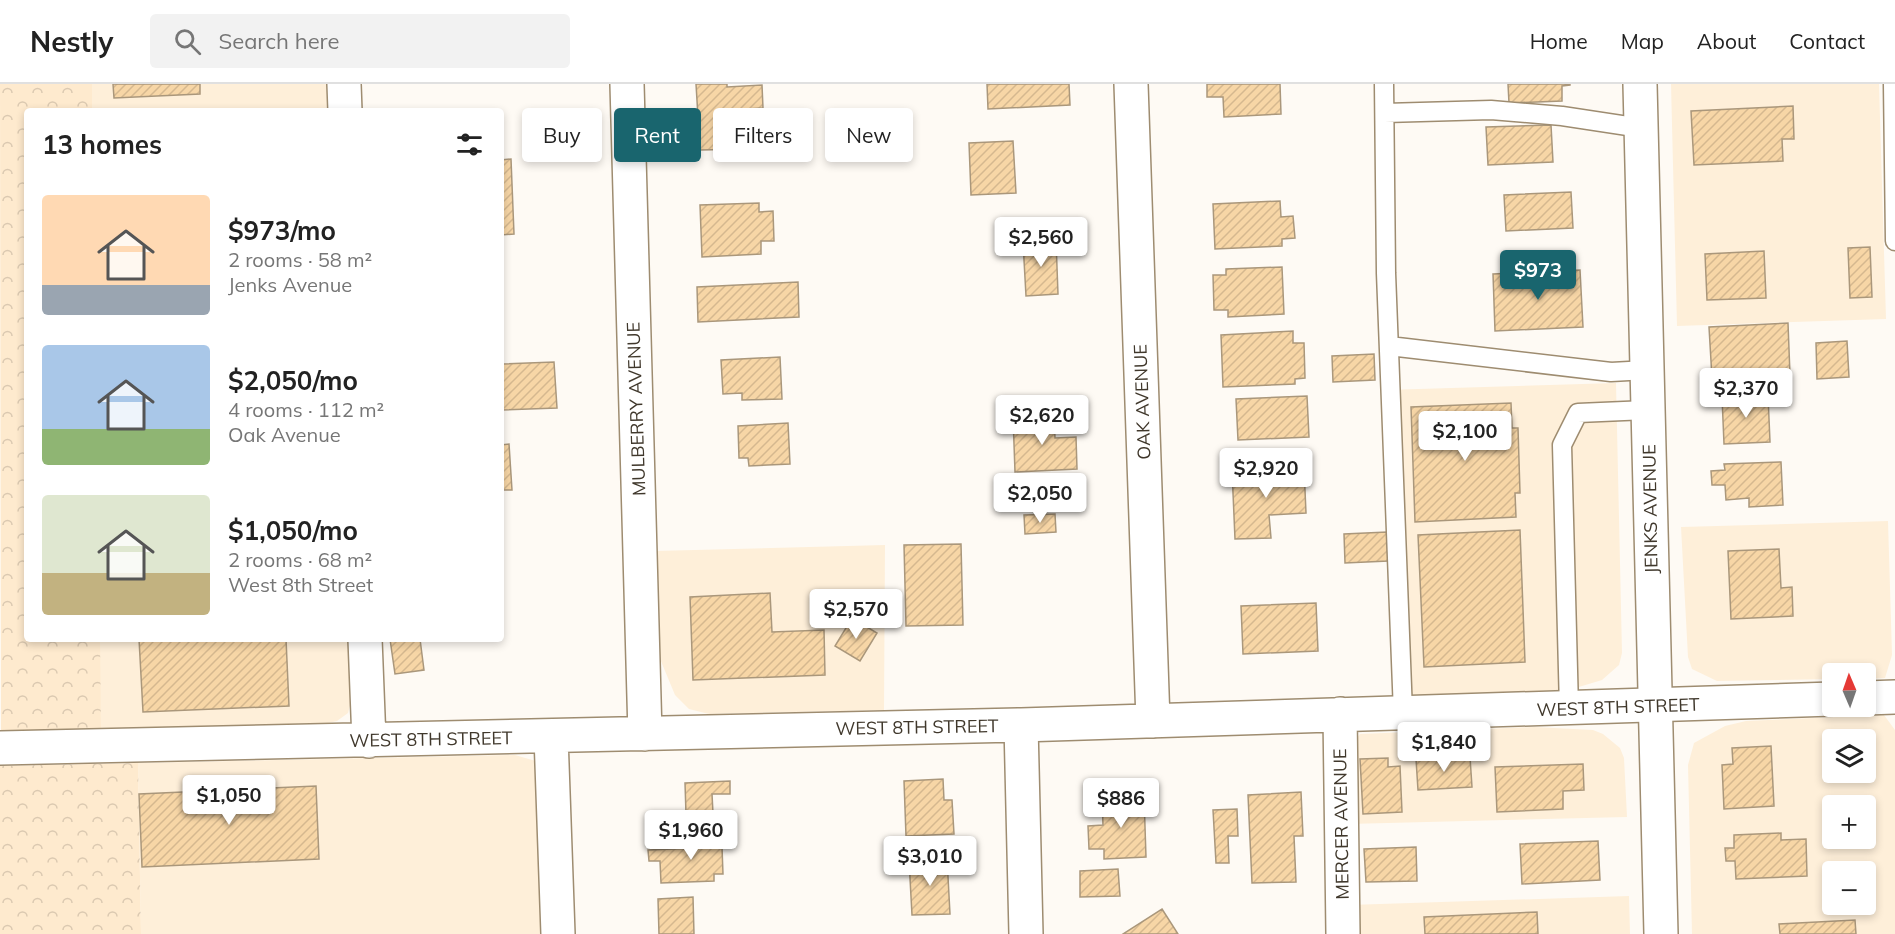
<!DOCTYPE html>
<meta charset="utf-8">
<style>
:root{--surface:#fff;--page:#f2f2f2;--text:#222;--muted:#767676;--line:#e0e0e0;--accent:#19656e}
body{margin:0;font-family:Mulish,sans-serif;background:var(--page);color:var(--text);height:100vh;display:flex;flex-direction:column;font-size:22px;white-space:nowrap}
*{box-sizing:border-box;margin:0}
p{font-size:20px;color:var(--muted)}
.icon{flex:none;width:33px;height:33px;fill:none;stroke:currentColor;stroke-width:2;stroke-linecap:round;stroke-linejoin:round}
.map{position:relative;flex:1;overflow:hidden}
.side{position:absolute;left:24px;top:24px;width:480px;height:534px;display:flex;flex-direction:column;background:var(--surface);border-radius:6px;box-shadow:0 3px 9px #0003}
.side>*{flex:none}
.hud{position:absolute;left:522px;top:24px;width:570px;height:54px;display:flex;gap:12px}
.needle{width:39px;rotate:358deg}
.tools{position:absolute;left:1822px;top:579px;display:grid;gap:12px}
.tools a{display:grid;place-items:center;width:54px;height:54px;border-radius:6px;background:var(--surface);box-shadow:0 3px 9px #0003;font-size:30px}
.price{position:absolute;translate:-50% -51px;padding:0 14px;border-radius:6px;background:#fff;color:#222;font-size:20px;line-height:39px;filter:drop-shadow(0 2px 3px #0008)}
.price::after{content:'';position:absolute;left:50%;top:36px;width:18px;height:14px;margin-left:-9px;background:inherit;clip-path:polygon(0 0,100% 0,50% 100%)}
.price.on{background:var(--accent);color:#fff}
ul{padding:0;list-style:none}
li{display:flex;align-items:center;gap:18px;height:150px;padding:0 18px}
li span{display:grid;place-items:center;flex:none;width:168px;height:120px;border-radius:6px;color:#555}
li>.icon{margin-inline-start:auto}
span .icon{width:72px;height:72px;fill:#fffc;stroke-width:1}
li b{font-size:26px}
h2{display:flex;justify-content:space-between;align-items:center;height:72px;padding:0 18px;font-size:26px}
.pill{padding:0 21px;border-radius:6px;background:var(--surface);box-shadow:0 3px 9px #0003;font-size:21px;line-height:54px}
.pill.on{background:var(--accent);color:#fff}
header{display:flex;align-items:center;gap:36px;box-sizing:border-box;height:84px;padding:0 30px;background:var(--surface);border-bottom:2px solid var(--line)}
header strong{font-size:28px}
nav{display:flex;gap:33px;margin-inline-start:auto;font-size:21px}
.search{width:420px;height:54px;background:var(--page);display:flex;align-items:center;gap:15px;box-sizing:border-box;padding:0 21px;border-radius:6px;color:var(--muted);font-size:22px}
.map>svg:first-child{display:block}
.built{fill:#feefd9;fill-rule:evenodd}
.forest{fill:url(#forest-crowns)}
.building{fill:url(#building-hatch);stroke:#aa977b;stroke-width:1.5}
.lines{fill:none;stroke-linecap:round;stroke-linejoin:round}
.lane-casing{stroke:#9e8c70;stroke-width:21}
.street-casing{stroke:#9e8c70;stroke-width:36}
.secondary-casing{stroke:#9e8c70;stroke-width:36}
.lane{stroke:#fff;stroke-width:18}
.street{stroke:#fff;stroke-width:33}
.secondary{stroke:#fff;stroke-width:33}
.labels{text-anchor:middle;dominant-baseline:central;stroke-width:6;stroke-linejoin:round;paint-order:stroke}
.street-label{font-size:18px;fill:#40382c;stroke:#fff}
</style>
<header>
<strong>Nestly</strong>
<div class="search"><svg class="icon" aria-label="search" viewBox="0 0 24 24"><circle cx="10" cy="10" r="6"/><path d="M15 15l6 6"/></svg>Search here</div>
<nav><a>Home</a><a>Map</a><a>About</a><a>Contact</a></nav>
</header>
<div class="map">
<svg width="1895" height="850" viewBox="0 0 1895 850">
<defs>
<pattern id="forest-crowns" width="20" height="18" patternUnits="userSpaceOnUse" patternTransform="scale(1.5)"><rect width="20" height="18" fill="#feeace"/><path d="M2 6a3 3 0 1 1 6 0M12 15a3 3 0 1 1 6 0" fill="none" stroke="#dbc9b1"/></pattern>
<pattern id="building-hatch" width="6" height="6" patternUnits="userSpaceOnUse" patternTransform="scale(1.5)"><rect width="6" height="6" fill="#f7d6a6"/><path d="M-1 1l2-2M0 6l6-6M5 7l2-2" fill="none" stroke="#d5b88f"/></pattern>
</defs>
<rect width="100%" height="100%" fill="#fefaf4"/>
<path class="built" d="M78,0H338V27H79Z
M1671,0H1879L1886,235L1677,242Z
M1616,299L1622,569L1619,581L1602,596L1559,609L1394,614L1385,306Z
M1888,437L1892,571L1885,594L1866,595V590H1833V595L1717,597L1692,585L1688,573L1681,443Z
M885,461L884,626L709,630L689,625L675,611L658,570L655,467Z
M98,555H349L351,618L348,629L337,637L328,639L101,645Z
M1884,631L1895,646V850H1692L1688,681L1694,659L1725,642L1746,637ZM1833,656H1866V688H1833ZM1833,722H1866V754H1833ZM1833,788H1866V820H1833Z
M1534,643L1593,646L1603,650L1620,664L1624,674L1627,733L1348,740L1350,662L1360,650Z
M515,671L539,678L551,850H141L138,679Z
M1629,812L1630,850H1350L1349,821Z"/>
<path class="forest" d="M0,0H92V27H27V555H100L101,645L1,649Z
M138,679L141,850H0V682Z"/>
<path class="building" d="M113,0H200V10L114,14Z
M696,0H727V3L762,1L763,24L747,25L749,65L700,66Z
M987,0H1069L1070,21L988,25Z
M1207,0H1280L1281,30L1224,33L1223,13H1207Z
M1508,0H1570V1L1562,2V17L1509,19Z
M1793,22L1794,55H1782L1783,77L1694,81L1691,27Z
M1551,41L1553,78L1488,81L1486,43Z
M1013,57L1016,109L971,111L969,59Z
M511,75L514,150L501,151V76Z
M1571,108L1573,144L1506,147L1504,111Z
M1280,117L1281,133L1293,132L1295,154L1282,155V162L1215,165L1213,120Z
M759,119V128L773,127L774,157H761V170L702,173L700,121Z
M1056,156L1058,210L1026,212L1023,158Z
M1870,163L1872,213L1850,214L1848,164Z
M1764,167L1766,214L1707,216L1705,170Z
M1282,183L1284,230L1228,233V226H1214L1213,191H1226V185Z
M1580,186L1583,243L1495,247L1493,190Z
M798,198L799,233L698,238L697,203Z
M1788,239L1790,291L1712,294L1709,243Z
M1293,247V259H1304L1305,294L1295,295V300L1223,303L1221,251Z
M1847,257L1849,293L1817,295L1816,259Z
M1374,270L1375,296L1333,298L1332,272Z
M780,273L782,315L742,316V309L723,310L721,276Z
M554,278L557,324L501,326V280Z
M1768,311L1770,358L1724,360L1722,313Z
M1307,312L1309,353L1238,356L1236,315Z
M1511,319L1512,344H1518L1520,409H1515L1516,433L1415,438L1411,323Z
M1054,331L1055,354L1076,353L1077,385L1015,388L1013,332Z
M788,339L790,380L749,382L748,374H739L738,342Z
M509,360L512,406H501V361Z
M1781,378L1783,421L1749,423V414L1726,416L1725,401H1712L1711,387L1725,386L1724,380Z
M1304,383L1306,429L1269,431L1271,454L1235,455L1232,386Z
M1055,430L1056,448L1025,450L1024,431Z
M1520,446L1525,578L1424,583L1418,451Z
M1387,448L1388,477L1345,479L1344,450Z
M961,460L963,541L906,542L904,461Z
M1779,465L1781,504L1792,503L1793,532L1731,535L1728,467Z
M770,509L772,548L824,546L825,591L693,596L690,513Z
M1316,519L1318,567L1243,570L1241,522Z
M852,534L877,549L860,577L835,562Z
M139,555H286L289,622L143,628Z
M390,555H420L424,586L395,590Z
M1771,662L1774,722L1724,725L1722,681L1733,680L1732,664Z
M1470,673L1472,703L1418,706L1416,675Z
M1388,674V683L1400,682L1402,728L1363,730L1360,675Z
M1583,680L1584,706L1563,707V725L1497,728L1495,683Z
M943,695L944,716H952L954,750L906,752L904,697Z
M730,697V710H712L713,729L686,730L685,699Z
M316,702L319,775L142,783L139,710Z
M1301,708L1303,752H1294L1296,798L1252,799L1248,711Z
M1144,712L1146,773L1104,775V765H1089L1088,742L1103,741L1102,714Z
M1237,725L1238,752H1228L1229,779H1216L1213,726Z
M696,747H715L716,763H722L723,790H714V797L661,799L660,777H649L648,766L697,764Z
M1781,749V756L1806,755L1807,792L1736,795L1735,777H1726L1725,764H1734V751Z
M1598,757L1600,796L1522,800L1520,760Z
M1416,763L1417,797L1366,798L1364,765Z
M947,774L950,830L912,831L909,776Z
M1118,785L1120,812L1080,813V787Z
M693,813L694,850H659L658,815Z
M1162,825L1178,850H1123Z
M1537,828L1538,850H1425L1424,833Z
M1855,836L1856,850H1780L1779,840Z"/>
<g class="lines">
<g class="lane-casing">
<path id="lane" d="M1384,0L1386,189L1403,629
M1893,0L1895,157
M1385,29L1491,26L1562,32L1641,44
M1389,262L1611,288L1647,286
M1569,624L1562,361L1578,329L1647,326"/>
</g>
<g class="street-casing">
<path id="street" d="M344,0L345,27
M627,0L645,650
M1131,0L1153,637
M365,555L369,657
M1866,614L1895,613
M1340,630L1343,850
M1021,641L1026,850
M551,652L558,850
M0,664L1021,641L1833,615"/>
</g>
<g class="secondary-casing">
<path id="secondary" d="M1640,0L1661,850"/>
</g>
<use href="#lane" class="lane"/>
<use href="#street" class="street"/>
<use href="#secondary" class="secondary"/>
</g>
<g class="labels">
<g class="street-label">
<text transform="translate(1142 318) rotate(-92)">OAK AVENUE</text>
<text transform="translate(636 325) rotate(-92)">MULBERRY AVENUE</text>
<text transform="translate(1650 425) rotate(-91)">JENKS AVENUE</text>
<text transform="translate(1618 623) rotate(-2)">WEST 8TH STREET</text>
<text transform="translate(917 643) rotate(-1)">WEST 8TH STREET</text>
<text transform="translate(431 655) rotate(-1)">WEST 8TH STREET</text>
<text transform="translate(1341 740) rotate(-91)">MERCER AVENUE</text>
</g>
</g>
</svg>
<div class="tools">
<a><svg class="needle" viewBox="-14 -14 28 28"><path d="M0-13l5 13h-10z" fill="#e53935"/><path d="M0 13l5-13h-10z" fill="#767676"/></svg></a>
<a><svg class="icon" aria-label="layers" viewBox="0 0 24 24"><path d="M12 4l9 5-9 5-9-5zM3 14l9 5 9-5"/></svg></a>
<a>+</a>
<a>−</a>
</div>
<b class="price" style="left:1041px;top:184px">$2,560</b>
<b class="price on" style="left:1538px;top:217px">$973</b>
<b class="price" style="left:1746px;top:335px">$2,370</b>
<b class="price" style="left:1042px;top:362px">$2,620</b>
<b class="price" style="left:1465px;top:378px">$2,100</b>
<b class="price" style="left:1266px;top:415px">$2,920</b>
<b class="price" style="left:1040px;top:440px">$2,050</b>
<b class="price" style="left:856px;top:556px">$2,570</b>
<b class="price" style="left:1444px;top:689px">$1,840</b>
<b class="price" style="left:229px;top:742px">$1,050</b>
<b class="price" style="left:1121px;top:745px">$886</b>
<b class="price" style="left:691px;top:777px">$1,960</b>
<b class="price" style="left:930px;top:803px">$3,010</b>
<div class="hud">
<a class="pill">Buy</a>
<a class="pill on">Rent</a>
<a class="pill">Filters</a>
<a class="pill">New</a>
</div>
<section class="side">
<h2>13 homes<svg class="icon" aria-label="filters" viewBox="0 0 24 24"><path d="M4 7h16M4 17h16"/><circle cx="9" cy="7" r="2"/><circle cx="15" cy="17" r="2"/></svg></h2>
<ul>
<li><span style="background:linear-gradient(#ffd9b3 75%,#9aa5b1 0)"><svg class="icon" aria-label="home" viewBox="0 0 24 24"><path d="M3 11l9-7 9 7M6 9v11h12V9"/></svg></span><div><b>$973/mo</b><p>2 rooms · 58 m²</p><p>Jenks Avenue</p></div></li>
<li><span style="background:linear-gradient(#a9c7e8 70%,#8fb573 0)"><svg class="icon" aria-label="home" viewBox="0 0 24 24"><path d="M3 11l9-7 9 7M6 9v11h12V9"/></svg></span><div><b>$2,050/mo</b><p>4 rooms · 112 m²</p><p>Oak Avenue</p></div></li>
<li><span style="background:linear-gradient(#dfe7d0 65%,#c2b280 0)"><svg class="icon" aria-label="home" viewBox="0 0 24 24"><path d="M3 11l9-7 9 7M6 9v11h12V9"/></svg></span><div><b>$1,050/mo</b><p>2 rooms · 68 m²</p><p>West 8th Street</p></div></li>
</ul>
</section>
</div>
